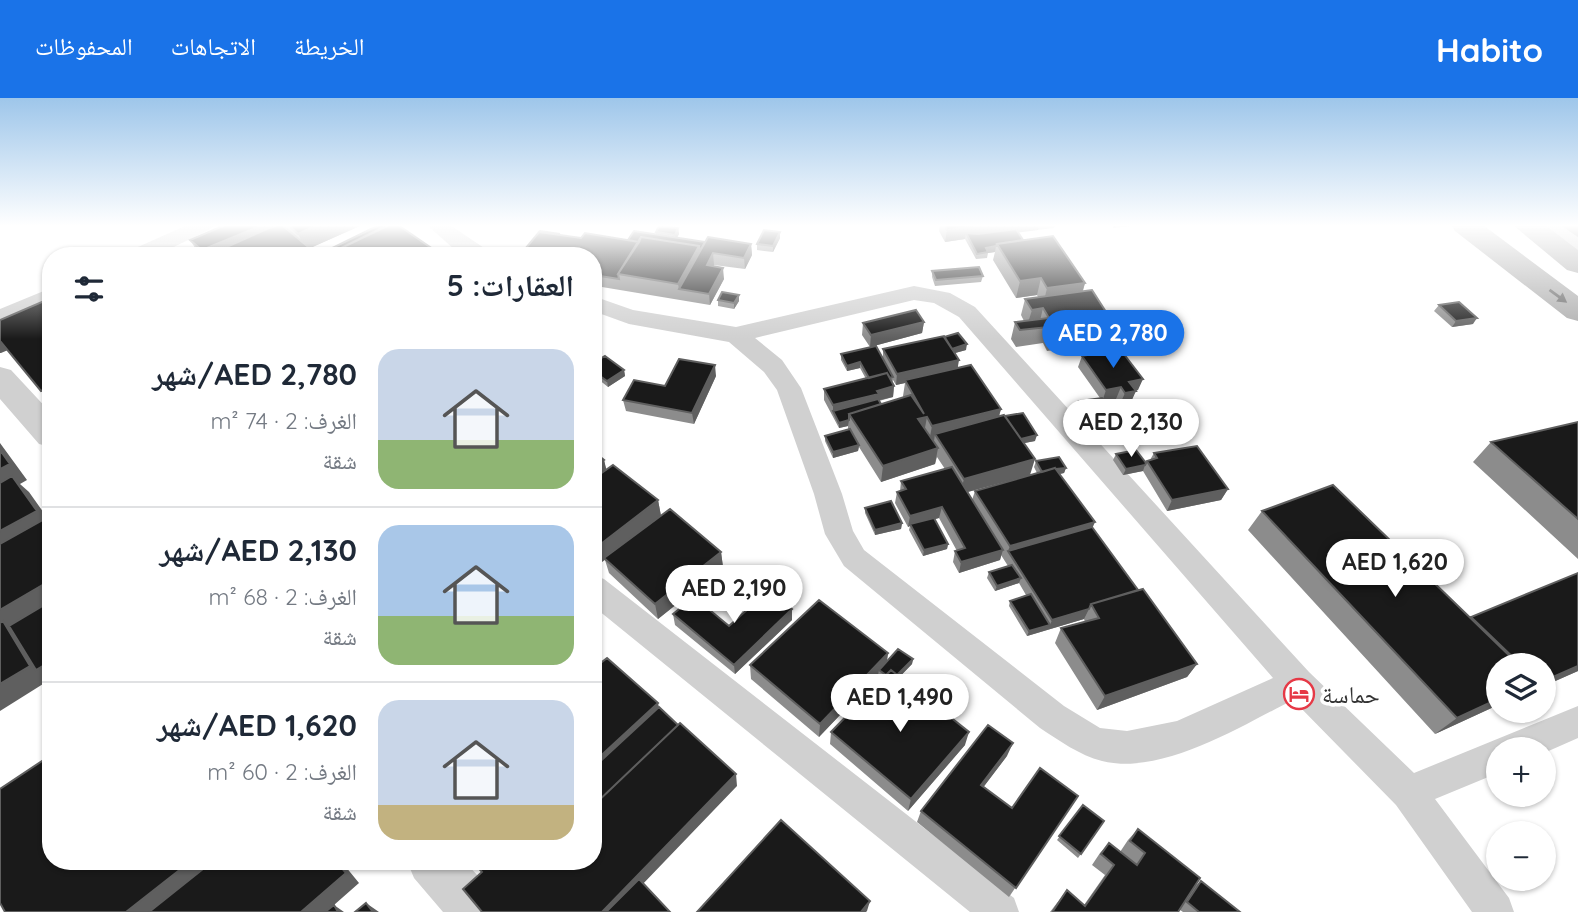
<!DOCTYPE html>
<html lang="ar">
<meta charset="utf-8">
<style>
:root{--surface:#fff;--page:#f6f6f7;--text:#1f2937;--muted:#747a83;--line:#e0e1e3;--accent:#1a73e8}
body{margin:0;font-family:Quicksand,"Noto Naskh Arabic",sans-serif;background:var(--page);color:var(--text);direction:rtl;height:100vh;display:flex;flex-direction:column;font-size:26px;white-space:nowrap}
*{box-sizing:border-box;margin:0}
p{font-size:23px;color:var(--muted)}
.icon{flex:none;width:38px;height:38px;fill:none;stroke:currentColor;stroke-width:2;stroke-linecap:round;stroke-linejoin:round}
.map{position:relative;flex:1;overflow:hidden;direction:ltr}
.sheet{position:absolute;left:42px;top:149px;width:560px;height:623px;display:flex;flex-direction:column;background:var(--surface);border-radius:28px;box-shadow:0 2px 5px #0004;direction:rtl}
.sheet>*{flex:none}
.fabs{position:absolute;left:1486px;top:555px;display:grid;gap:14px}
.fabs a{display:grid;place-items:center;width:70px;height:70px;border-radius:50%;background:var(--surface);box-shadow:0 2px 5px #0004;font-size:35px}
.price{position:absolute;translate:-50% -60px;padding:0 16px;border-radius:24px;background:#fff;color:#222;font-size:23px;line-height:46px;filter:drop-shadow(0 2px 4px #0008)}
.price::after{content:'';position:absolute;left:50%;top:42px;width:21px;height:16px;margin-left:-10px;background:inherit;clip-path:polygon(0 0,100% 0,50% 100%)}
.price.selected{background:var(--accent);color:#fff}
ul{padding:0;list-style:none}
li{display:flex;align-items:center;gap:21px;height:175px;padding:0 28px}
li+li{border-top:2px solid var(--line)}
li span{display:grid;place-items:center;flex:none;width:196px;height:140px;border-radius:21px;color:#555}
li>.icon{margin-inline-start:auto}
span .icon{width:84px;height:84px;fill:#fffc;stroke-width:1}
li b{font-size:30px}
h2{display:flex;justify-content:space-between;align-items:center;height:84px;padding:0 28px;font-size:30px}
header{display:flex;align-items:center;gap:42px;box-sizing:border-box;height:98px;padding:0 35px;background:var(--accent);color:#fff}
header strong{font-size:33px}
nav{display:flex;gap:38px;margin-inline-start:auto;font-size:24px}
.map>svg:first-child{display:block}
.lines{fill:none;stroke-linecap:round;stroke-linejoin:round}
.minor{fill:#d0d0d0;fill-rule:evenodd}
.tertiary{fill:#d0d0d0;fill-rule:evenodd}
.primary{fill:#ababab;fill-rule:evenodd}
.wall{fill:#8c8c8c;fill-rule:evenodd}
.shaded-wall{fill:#5f5f5f}
.building{fill:#1a1a1a;stroke:#5f5f5f;stroke-width:2}
.oneway{fill:#636363}
.labels{text-anchor:middle;dominant-baseline:central;stroke-width:7;stroke-linejoin:round;paint-order:stroke}
.poi-label{font-size:24px;fill:#333;stroke:#fff;text-anchor:start}
</style>
<header>
<strong>Habito</strong>
<nav><a>الخريطة</a><a>الاتجاهات</a><a>المحفوظات</a></nav>
</header>
<div class="map">
<svg width="1578" height="814" viewBox="0 0 1578 814">
<rect width="100%" height="100%" fill="#fff"/>
<g class="lines">
<path class="minor" d="M187,127H214L211,131L155,158H127L129,153Z
M427,127H450L496,158H468L454,151Z
M1539,127H1563L1578,137V153L1570,152Z
M914,188L950,195L975,209L1309,574L1414,675L1578,608V640L1544,655V651H1498V675L1435,701L1509,800L1514,814H1472L1396,707L1293,602C1241,628 1162,678 1102,663C1079,657 1060,643 1040,630L844,468L825,436L814,396L777,292L764,274L729,244L629,226L593,213V198L633,212L736,229ZM914,202L934,205L959,219L1273,580L1177,623L1127,633L1100,630L1064,608L864,452L853,433L842,396L801,290L782,262L755,240Z
M51,190V206L0,227V211Z
M593,477L604,481L1014,800L1019,814H970L593,508Z"/>
<path class="tertiary" d="M0,269L11,272L51,315V349L39,346L0,301Z
M407,763H464L495,796L502,814H443L414,780Z"/>
<path class="primary" d="M1451,127H1483L1578,198V223L1567,220L1455,133Z
M1513,127H1545L1578,152V175L1567,172Z"/>
</g>
<path class="wall" d="M225,127H270L271,129L276,127H362L310,150L319,158H202L197,153L190,142Z
M940,127H1055L1054,130L1018,134L1023,142L1085,185L1083,193L1115,228L1109,244L1047,253L1043,245L1016,249L1011,241L1015,224L1024,223L1021,217L1025,201L1038,199L1037,197L1016,200L993,162L995,154L988,155L987,160L976,161L965,141L945,144L939,133Z
M1565,127H1578V139L1563,129Z
M678,130L679,136L677,140L705,144L751,146L752,157L745,171L714,167L713,168L724,181L710,207L596,188L593,193V158H522L521,156L560,137L581,140L628,142L656,137V134Z
M780,134V140L773,154L757,152V146Z
M932,173L983,178L981,184L935,188L932,179Z
M718,202L739,203L734,211L718,208Z
M1439,207L1473,226L1452,229L1434,213Z
M924,224L922,235L870,249L862,237L863,225Z
M883,251L966,252L955,255L958,270L1001,311L999,319L1035,343L1024,345L1030,377L968,394L972,402L975,393L1037,375L1034,369L1036,363L1066,370L1064,375L1060,376L1092,429L1138,492L1197,566L1187,579L1097,612L1055,545L1061,530L1085,524L1084,521L1027,538L1009,508L1010,503L1026,497L1019,485L995,493L987,480L989,474L1008,468L1001,457L1000,462L959,475L953,464L955,453H957L939,420L934,421L948,446L947,451L923,458L909,432L910,428L908,429L895,405L897,394L900,393L901,383L945,371L937,359L935,366L881,384L859,349L858,353L833,360L825,343V338L848,332V328L839,330L824,302V291L866,281L860,270L847,273L841,262V256L883,260ZM893,282L896,287L905,285L903,298L904,300L881,306L879,303L893,299L894,288L892,284Z
M1082,258L1138,292L1135,293L1131,304L1120,306L1116,301L1104,303L1110,313L1108,319L1084,322L1077,309L1079,303L1100,300L1078,269Z
M593,265L624,272L625,278L608,289L593,277Z
M716,278L694,326L626,313L623,302Z
M1578,324V461L1473,364L1491,344Z
M593,353L604,362L606,372L658,402L661,418L646,429L721,454L723,469L658,521L609,475L605,462L593,470Z
M1154,355L1228,391L1221,402L1167,413L1143,373L1123,377L1113,362L1116,356L1146,365L1147,363L1150,362Z
M865,410L902,425L901,431L875,437L865,415Z
M1262,413L1470,520L1471,519L1578,573L1544,588V567H1498V607L1435,636L1248,432Z
M792,511V522L735,576L675,527L673,516L729,528Z
M888,555L887,563L913,561L912,566L899,579L965,647L908,713L830,646L831,634L883,581L878,577L819,639L751,581L750,567Z
M1007,658L983,689L1012,710L1078,698L1009,799L917,724L921,713Z
M1083,707L1104,723L1078,760L1057,742Z
M1138,731L1195,788L1201,783L1240,814H1183L1180,812L1178,814H1050L1067,792L1084,807L1105,777L1092,767L1100,755L1109,745L1120,754L1128,742Z"/>
<path class="shaded-wall" d="M263,127H270L275,136L213,155L215,158H205L202,152Z
M318,127H362L306,152L298,136Z
M990,127H1040L1038,132L969,141L966,135L965,141L945,144L947,132Z
M1114,127H1138L1113,130Z
M678,130L679,136L675,143V137Z
M780,134V140L773,154V148Z
M751,146L752,157L745,171L744,160Z
M699,148L700,159L679,191L678,186Z
M996,148L995,154L988,155L986,150Z
M713,155L714,167L708,178L707,167Z
M723,170L724,181L710,207L709,196Z
M594,177L596,188L593,193V178Z
M1041,180L1037,197L1016,200L1020,183Z
M1085,185L1080,201L1043,207L1047,190Z
M739,197V203L734,211V205Z
M1043,210L1039,227L1027,228L1032,212Z
M1477,220L1473,226L1452,229L1456,223Z
M924,224L922,235L870,249L871,237Z
M0,242L8,252L1,255H0Z
M967,246L966,252L948,257L949,252Z
M959,262L957,274L905,282V285L896,287L897,276Z
M860,264V270L847,273V268Z
M715,267L716,278L694,326L692,315Z
M624,272L625,278L608,289L607,283Z
M1143,281L1138,292L1124,295L1129,284Z
M894,288L893,299L833,313V319V307Z
M51,289V304L41,293Z
M1121,289L1116,301L1102,304L1106,292Z
M1136,293L1131,304L1120,306L1125,295Z
M1001,311L996,327L935,336L934,343L929,344L932,328Z
M927,319L924,335L918,321Z
M849,322L848,328L839,330V325Z
M1037,337L1035,343L1010,348L1012,342Z
M0,345L27,382L20,386L29,394L51,425L0,458Z
M859,347L858,353L833,360V354Z
M938,350L935,366L881,384L883,368Z
M1035,361L1030,377L960,396L964,381Z
M604,362L608,378L593,388V369Z
M1145,367L1143,373L1123,377L1126,371Z
M1066,370L1064,375L1040,380L1042,374Z
M1228,391L1221,402L1167,413L1172,402Z
M658,402L661,418L594,470L593,452Z
M942,409L939,420L911,428L910,426V428L908,429L910,418Z
M1095,424L1088,440L1008,453L1010,448Z
M902,425L901,431L875,437V432Z
M948,446L947,451L923,458L924,452Z
M1003,452L1000,462L959,475L961,464Z
M721,454L723,469L658,521L655,506Z
M1021,480L1019,485L995,493L997,488Z
M51,482V581L0,613V512Z
M792,511V522L735,576L734,567Z
M1089,511L1084,521L1027,538L1029,533L1050,527L1052,522Z
M596,554L600,568L593,574V556Z
M888,555L886,569L879,572L878,577L819,639L820,626Z
M913,561L912,566L892,587L893,583Z
M1197,566L1187,579L1097,612L1105,598Z
M1578,568V573L1544,588V583Z
M1498,601V607L1435,636L1457,620Z
M658,605L661,618L593,682V665Z
M969,634L965,647L908,713L911,701Z
M1013,645L1007,658L976,699L981,687Z
M736,676L737,688L616,814H602Z
M191,763H221L158,814H126Z
M336,763H341L359,785L334,807L344,814H301Z
M870,803L867,813L866,814H861Z
M366,805L379,814H373Z"/>
<path class="building" d="M225,127H263L202,152L190,142Z
M276,127H282L319,158H217L213,155Z
M288,127H318L298,136Z
M379,127H382L385,129L333,154L335,158L326,153Z
M388,127H398L443,158H338L333,154Z
M944,127H990L947,132Z
M659,128L678,130L675,137L656,134Z
M1016,131L1023,142L997,146L996,148L986,150L988,154L977,156L966,135L978,136Z
M764,132L780,134L773,148L757,146Z
M540,133L560,136L539,134Z
M634,133L705,144L700,153L699,148L641,139L639,144L628,142Z
M539,134L581,140L585,135L639,144L618,176L619,181L594,177L593,178V158H528L521,156Z
M1053,138L1085,185L1047,190L1041,180L1020,183L997,146Z
M641,139L699,148L678,186L618,176Z
M708,139L751,146L744,160L713,155L707,167L723,170L709,196L679,191Z
M979,169L983,178L936,182L932,173Z
M1092,192L1115,228L1052,236L1048,229L1020,232L1015,224L1049,220L1043,210L1032,212L1025,201Z
M722,194L739,197L734,205L718,202Z
M51,200V289L41,293L0,243V222Z
M1459,204L1477,220L1456,223L1439,207Z
M916,212L924,224L871,237L863,225Z
M958,235L967,246L952,251L944,239Z
M944,238L959,262L897,276L883,251Z
M876,248L893,279L890,280L887,275L869,280L860,264L847,268L841,256Z
M1120,251L1143,281L1129,284L1136,293L1125,295L1121,289L1106,292L1082,258Z
M605,258L624,272L607,283L593,273V265Z
M679,261L715,267L692,315L623,302L634,282L665,288Z
M971,267L1001,311L932,328L927,319L918,321L938,350L883,368L849,316L911,297L924,316L905,282Z
M887,275L894,288L877,293L879,296L833,307L824,291Z
M1102,300L1110,313L1086,316L1079,303Z
M878,301L881,306L849,316V322L839,325L833,313Z
M1023,315L1037,337L1021,341L1005,318Z
M1004,317L1035,361L964,381L935,336Z
M1578,324V421L1491,344Z
M850,331L859,347L833,354L825,338Z
M1197,348L1228,391L1172,402L1147,363L1157,360L1154,355Z
M0,352L10,366L0,371Z
M1136,352L1146,365L1145,367L1126,371L1116,356Z
M593,353L604,362L593,369Z
M1059,359L1066,370L1056,371L1055,370L1042,374L1036,363Z
M613,367L658,402L593,452V381Z
M952,369L1003,452L961,464L955,453L965,450L942,409L910,418L897,394L906,391L901,383Z
M1055,370L1095,424L1010,448L975,393Z
M12,378L37,413L0,433V385Z
M1333,387L1519,567H1498V601L1457,620L1262,413Z
M891,403L902,425L875,432L865,410Z
M670,411L721,454L655,506L604,460Z
M50,418L51,482L0,512V446Z
M934,420L948,446L924,452L910,426Z
M1092,429L1138,492L1091,506L1089,511L1052,522L1008,453Z
M1012,467L1021,480L997,488L989,474Z
M1578,475V568L1544,583V567H1521L1471,519Z
M1143,491L1197,566L1105,598L1061,530L1099,520L1091,506Z
M768,493L792,511L734,567L673,516L694,499L729,528Z
M1031,496L1050,527L1029,533L1010,503Z
M819,502L888,555L820,626L750,567Z
M51,503V563L36,572L9,528Z
M3,523L30,568L0,586V525Z
M898,551L913,561L897,577L891,572L886,577L879,572Z
M607,560L658,605L593,665V571Z
M891,572L969,634L911,701L831,634Z
M51,577V588L46,581Z
M659,609L678,627L593,708V670Z
M680,625L736,676L602,814H482L463,791L482,774L473,763H593V708Z
M988,627L1013,645L981,687L1012,710L1040,670L1078,698L1016,790L921,713Z
M51,657V763H191L126,814H5L0,805V691Z
M1083,707L1104,723L1081,756L1059,738Z
M781,722L870,803L861,814H697Z
M1138,731L1200,780L1178,814H1054L1053,813L1067,792L1085,808L1114,767L1101,756L1109,745L1137,767L1145,755L1130,743Z
M213,763H336L346,775L301,814H149Z
M639,781L670,814H606Z
M1201,783L1240,814H1199L1187,804Z
M366,805L373,814H355Z
M334,807L338,814H325Z"/>
<defs><path id="oneway-solid" d="M-6-.8H1V-3.2L6.5 0L1 3.2V.8H-6Z" transform="scale(1.75)"/></defs>
<use class="oneway" href="#oneway-solid" transform="translate(1558 198) rotate(36)"/>
<linearGradient id="sky" x2="0" y2="1"><stop stop-color="#9ec6ea"/><stop offset="0.53" stop-color="#fff"/><stop offset="1" stop-color="#fff" stop-opacity="0"/></linearGradient>
<rect width="1578" height="241" fill="url(#sky)"/>
<defs>
<g id="hotel-ring" transform="scale(1.575)"><circle r="9.5" fill="#fff" stroke="#e63946" stroke-width="1.5"/><path d="M-6-4.5h1.5V1H6V5H4.5V3h-9V5H-6ZM-4 0a1.8 1.8 0 1 1 3.6 0ZM.5 0V-2.5h3Q6-2.5 6 0Z" fill="#e63946"/></g>
</defs>
<g fill-rule="evenodd">
<use href="#hotel-ring" x="1299" y="596"/>
</g>
<g class="labels">
<g class="poi-label">
<text x="1322" y="596">حماسة</text>
</g>
</g>
</svg>
<div class="fabs">
<a><svg class="icon" aria-label="layers" viewBox="0 0 24 24"><path d="M12 4l9 5-9 5-9-5zM3 14l9 5 9-5"/></svg></a>
<a>+</a>
<a>−</a>
</div>
<b class="price selected" style="left:1113px;top:272px">AED 2,780</b>
<b class="price" style="left:1131px;top:361px">AED 2,130</b>
<b class="price" style="left:1395px;top:501px">AED 1,620</b>
<b class="price" style="left:734px;top:527px">AED 2,190</b>
<b class="price" style="left:900px;top:636px">AED 1,490</b>
<section class="sheet">
<h2>العقارات: 5<svg class="icon" aria-label="filters" viewBox="0 0 24 24"><path d="M4 7h16M4 17h16"/><circle cx="9" cy="7" r="2"/><circle cx="15" cy="17" r="2"/></svg></h2>
<ul>
<li><span style="background:linear-gradient(#c9d6e8 65%,#8fb573 0)"><svg class="icon" aria-label="home" viewBox="0 0 24 24"><path d="M3 11l9-7 9 7M6 9v11h12V9"/></svg></span><div><b>AED 2,780/شهر</b><p>الغرف: 2 · 74 m²</p><p>شقة</p></div></li>
<li><span style="background:linear-gradient(#a9c7e8 65%,#8fb573 0)"><svg class="icon" aria-label="home" viewBox="0 0 24 24"><path d="M3 11l9-7 9 7M6 9v11h12V9"/></svg></span><div><b>AED 2,130/شهر</b><p>الغرف: 2 · 68 m²</p><p>شقة</p></div></li>
<li><span style="background:linear-gradient(#c9d6e8 75%,#c2b280 0)"><svg class="icon" aria-label="home" viewBox="0 0 24 24"><path d="M3 11l9-7 9 7M6 9v11h12V9"/></svg></span><div><b>AED 1,620/شهر</b><p>الغرف: 2 · 60 m²</p><p>شقة</p></div></li>
</ul>
</section>
</div>
